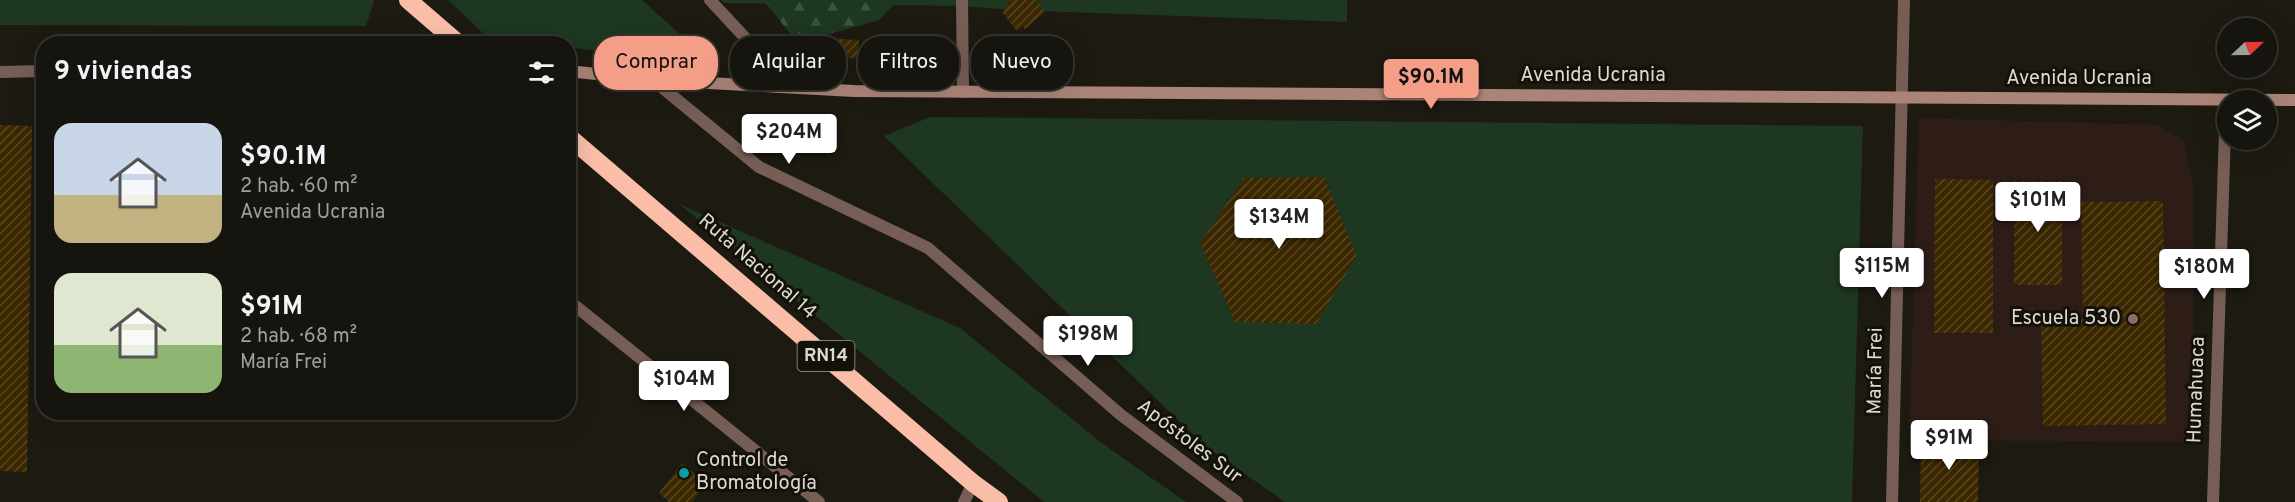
<!DOCTYPE html>
<html lang="es">
<meta charset="utf-8">
<style>
:root{--surface:#16140e;--page:#1f1d17;--text:#f1f3f6;--muted:#9e9e9e;--line:#35332e;--accent:#f49e88}
body{margin:0;font-family:Overpass,sans-serif;background:var(--page);color:var(--text);height:100vh;display:flex;flex-direction:column;font-size:22px;white-space:nowrap}
*{box-sizing:border-box;margin:0}
p{font-size:20px;color:var(--muted)}
.icon{flex:none;width:33px;height:33px;fill:none;stroke:currentColor;stroke-width:2;stroke-linecap:round;stroke-linejoin:round}
.map{position:relative;flex:1;overflow:hidden}
.drawer{position:absolute;left:36px;top:36px;width:540px;height:384px;display:flex;flex-direction:column;background:var(--surface);border-radius:24px;box-shadow:0 6px 24px #0002,0 0 0 2px var(--line)}
.drawer>*{flex:none}
.top-card{position:absolute;left:594px;top:36px;width:570px;height:54px;display:flex;gap:12px}
.needle{width:39px;rotate:68deg}
.tools{position:absolute;left:2217px;top:18px;display:grid;gap:12px}
.tools a{display:grid;place-items:center;width:60px;height:60px;border-radius:50%;background:var(--surface);box-shadow:0 6px 24px #0002,0 0 0 2px var(--line);font-size:30px}
.price{position:absolute;translate:-50% -51px;padding:0 14px;border-radius:6px;background:#fff;color:#222;font-size:20px;line-height:39px;filter:drop-shadow(0 2px 3px #0008)}
.price::after{content:'';position:absolute;left:50%;top:36px;width:18px;height:14px;margin-left:-9px;background:inherit;clip-path:polygon(0 0,100% 0,50% 100%)}
.price.current{background:var(--accent);color:#111}
ul{padding:0;list-style:none}
li{display:flex;align-items:center;gap:18px;height:150px;padding:0 18px}
li span{display:grid;place-items:center;flex:none;width:168px;height:120px;border-radius:18px;color:#555}
li>.icon{margin-inline-start:auto}
span .icon{width:72px;height:72px;fill:#fffc;stroke-width:1}
li b{font-size:26px}
h2{display:flex;justify-content:space-between;align-items:center;height:72px;padding:0 18px;font-size:26px}
.tag{padding:0 21px;border-radius:24px;background:var(--surface);box-shadow:0 6px 24px #0002,0 0 0 2px var(--line);font-size:21px;line-height:54px}
.tag.current{background:var(--accent);color:#111}
.map>svg:first-child{display:block}
.education{fill:#2e1d17}
.green{fill:#1d3720}
.forest{fill:url(#forest-firs)}
.building{fill:url(#building-hatch)}
.lines{fill:none;stroke-linecap:round;stroke-linejoin:round}
.street{stroke:#765e56;stroke-width:12}
.secondary{stroke:#ab8477;stroke-width:12}
.highway{stroke:#fabda8;stroke-width:18}
.education-dot{fill:#8d6e63;stroke:#141109;stroke-width:2}
.culture-dot{fill:#0f9aa8;stroke:#141109;stroke-width:2}
.labels{text-anchor:middle;dominant-baseline:central;stroke-width:6;stroke-linejoin:round;paint-order:stroke}
.shield{fill:#141109;stroke:#a09e97;stroke-width:1.5}
.shield-label{font-size:18px;font-weight:bold;fill:#dcdad4}
.street-label{font-size:20px;fill:#dcdad4;stroke:#141109}
.poi-label{font-size:20px;fill:#dcdad4;stroke:#141109;text-anchor:end}
</style>
<div class="map">
<svg width="2295" height="502" viewBox="0 0 2295 502">
<defs>
<pattern id="forest-firs" width="22" height="20" patternUnits="userSpaceOnUse" patternTransform="scale(1.5)"><rect width="22" height="20" fill="#1d3720"/><path d="M5 1l3.5 6h-7zM16 11l3.5 6h-7z" fill="#3d5340"/></pattern>
<pattern id="building-hatch" width="6" height="6" patternUnits="userSpaceOnUse" patternTransform="scale(1.5)"><rect width="6" height="6" fill="#3c2800"/><path d="M-1 1l2-2M0 6l6-6M5 7l2-2" fill="none" stroke="#584724"/></pattern>
</defs>
<rect width="100%" height="100%" fill="#1d1a12"/>
<path class="education" d="M1919,118L2159,125L2184,141L2193,186L2194,442L1909,440Z"/>
<path class="green" d="M0,0H372L374,1L366,26L0,25Z
M448,0H642L719,69L569,47L568,44L546,43L485,35Z
M721,0H1347V22L1010,10L962,6L724,3Z
M930,117L1863,126L1852,502H1285L1205,446L884,136Z
M679,204L960,328L1103,444L1186,502H1044Z"/>
<path class="forest" d="M764,0H898L879,20L797,43Z"/>
<path class="building" d="M1010,0H1036L1045,12L1025,29L1023,26L1017,31L1002,12L1008,7L1005,4Z
M821,38L859,40L858,58L820,57Z
M0,125L32,126L27,472L0,471Z
M1324,177L1357,256L1316,324L1235,322L1200,243L1244,178Z
M1935,179L1993,180V333H1934Z
M2014,181H2062V285H2014Z
M2163,201L2166,424L2043,426L2041,320L2083,319L2081,202Z
M1921,440L1979,441L1978,502H1920Z
M682,463L707,483L692,502H669L659,493Z"/>
<g class="lines">
<path class="street" d="M710,0L762,56L777,87
M962,0L963,92
M0,72L44,71
M653,80L759,167L928,248L1121,415L1237,502
M568,300L819,502
M964,502L973,483
M1892,502L1904,0
M2213,502L2226,100"/>
<path class="secondary" d="M568,71L653,80L854,91L2295,100"/>
<path class="highway" d="M408,0L459,44
M568,136L973,483L999,502"/>
</g>
<circle class="education-dot" cx="2133" cy="319" r="6"/>
<circle class="culture-dot" cx="684" cy="473" r="6"/>
<g class="labels">
<rect class="shield" x="797.5" y="341" width="57" height="30" rx="4.5"/>
<g class="shield-label">
<text x="826" y="356">RN14</text>
</g>
<g class="street-label">
<text x="1593" y="76">Avenida Ucrania</text>
<text x="2079" y="79">Avenida Ucrania</text>
<text transform="translate(757 267) rotate(41)">Ruta Nacional 14</text>
<text transform="translate(1876 371) rotate(-89)">María Frei</text>
<text transform="translate(2197 390) rotate(-88)">Humahuaca</text>
<text transform="translate(1189 442) rotate(37)">Apóstoles Sur</text>
</g>
<g class="poi-label">
<text x="2121" y="319">Escuela 530</text>
<text x="696" y="461" text-anchor="start">Control de<tspan x="696" dy="23">Bromatología</tspan></text>
</g>
</g>
</svg>
<div class="tools">
<a><svg class="needle" viewBox="-14 -14 28 28"><path d="M0-13l5 13h-10z" fill="#e53935"/><path d="M0 13l5-13h-10z" fill="#9e9e9e"/></svg></a>
<a><svg class="icon" aria-label="layers" viewBox="0 0 24 24"><path d="M12 4l9 5-9 5-9-5zM3 14l9 5 9-5"/></svg></a>
</div>
<b class="price current" style="left:1431px;top:110px">$90.1M</b>
<b class="price" style="left:789px;top:165px">$204M</b>
<b class="price" style="left:2038px;top:233px">$101M</b>
<b class="price" style="left:1279px;top:250px">$134M</b>
<b class="price" style="left:1882px;top:299px">$115M</b>
<b class="price" style="left:2204px;top:300px">$180M</b>
<b class="price" style="left:1088px;top:367px">$198M</b>
<b class="price" style="left:684px;top:412px">$104M</b>
<b class="price" style="left:1949px;top:471px">$91M</b>
<div class="top-card">
<a class="tag current">Comprar</a>
<a class="tag">Alquilar</a>
<a class="tag">Filtros</a>
<a class="tag">Nuevo</a>
</div>
<section class="drawer">
<h2>9 viviendas<svg class="icon" aria-label="filters" viewBox="0 0 24 24"><path d="M4 7h16M4 17h16"/><circle cx="9" cy="7" r="2"/><circle cx="15" cy="17" r="2"/></svg></h2>
<ul>
<li><span style="background:linear-gradient(#c9d6e8 60%,#c2b280 0)"><svg class="icon" aria-label="home" viewBox="0 0 24 24"><path d="M3 11l9-7 9 7M6 9v11h12V9"/></svg></span><div><b>$90.1M</b><p>2 hab. · 60 m²</p><p>Avenida Ucrania</p></div></li>
<li><span style="background:linear-gradient(#dfe7d0 60%,#8fb573 0)"><svg class="icon" aria-label="home" viewBox="0 0 24 24"><path d="M3 11l9-7 9 7M6 9v11h12V9"/></svg></span><div><b>$91M</b><p>2 hab. · 68 m²</p><p>María Frei</p></div></li>
</ul>
</section>
</div>
